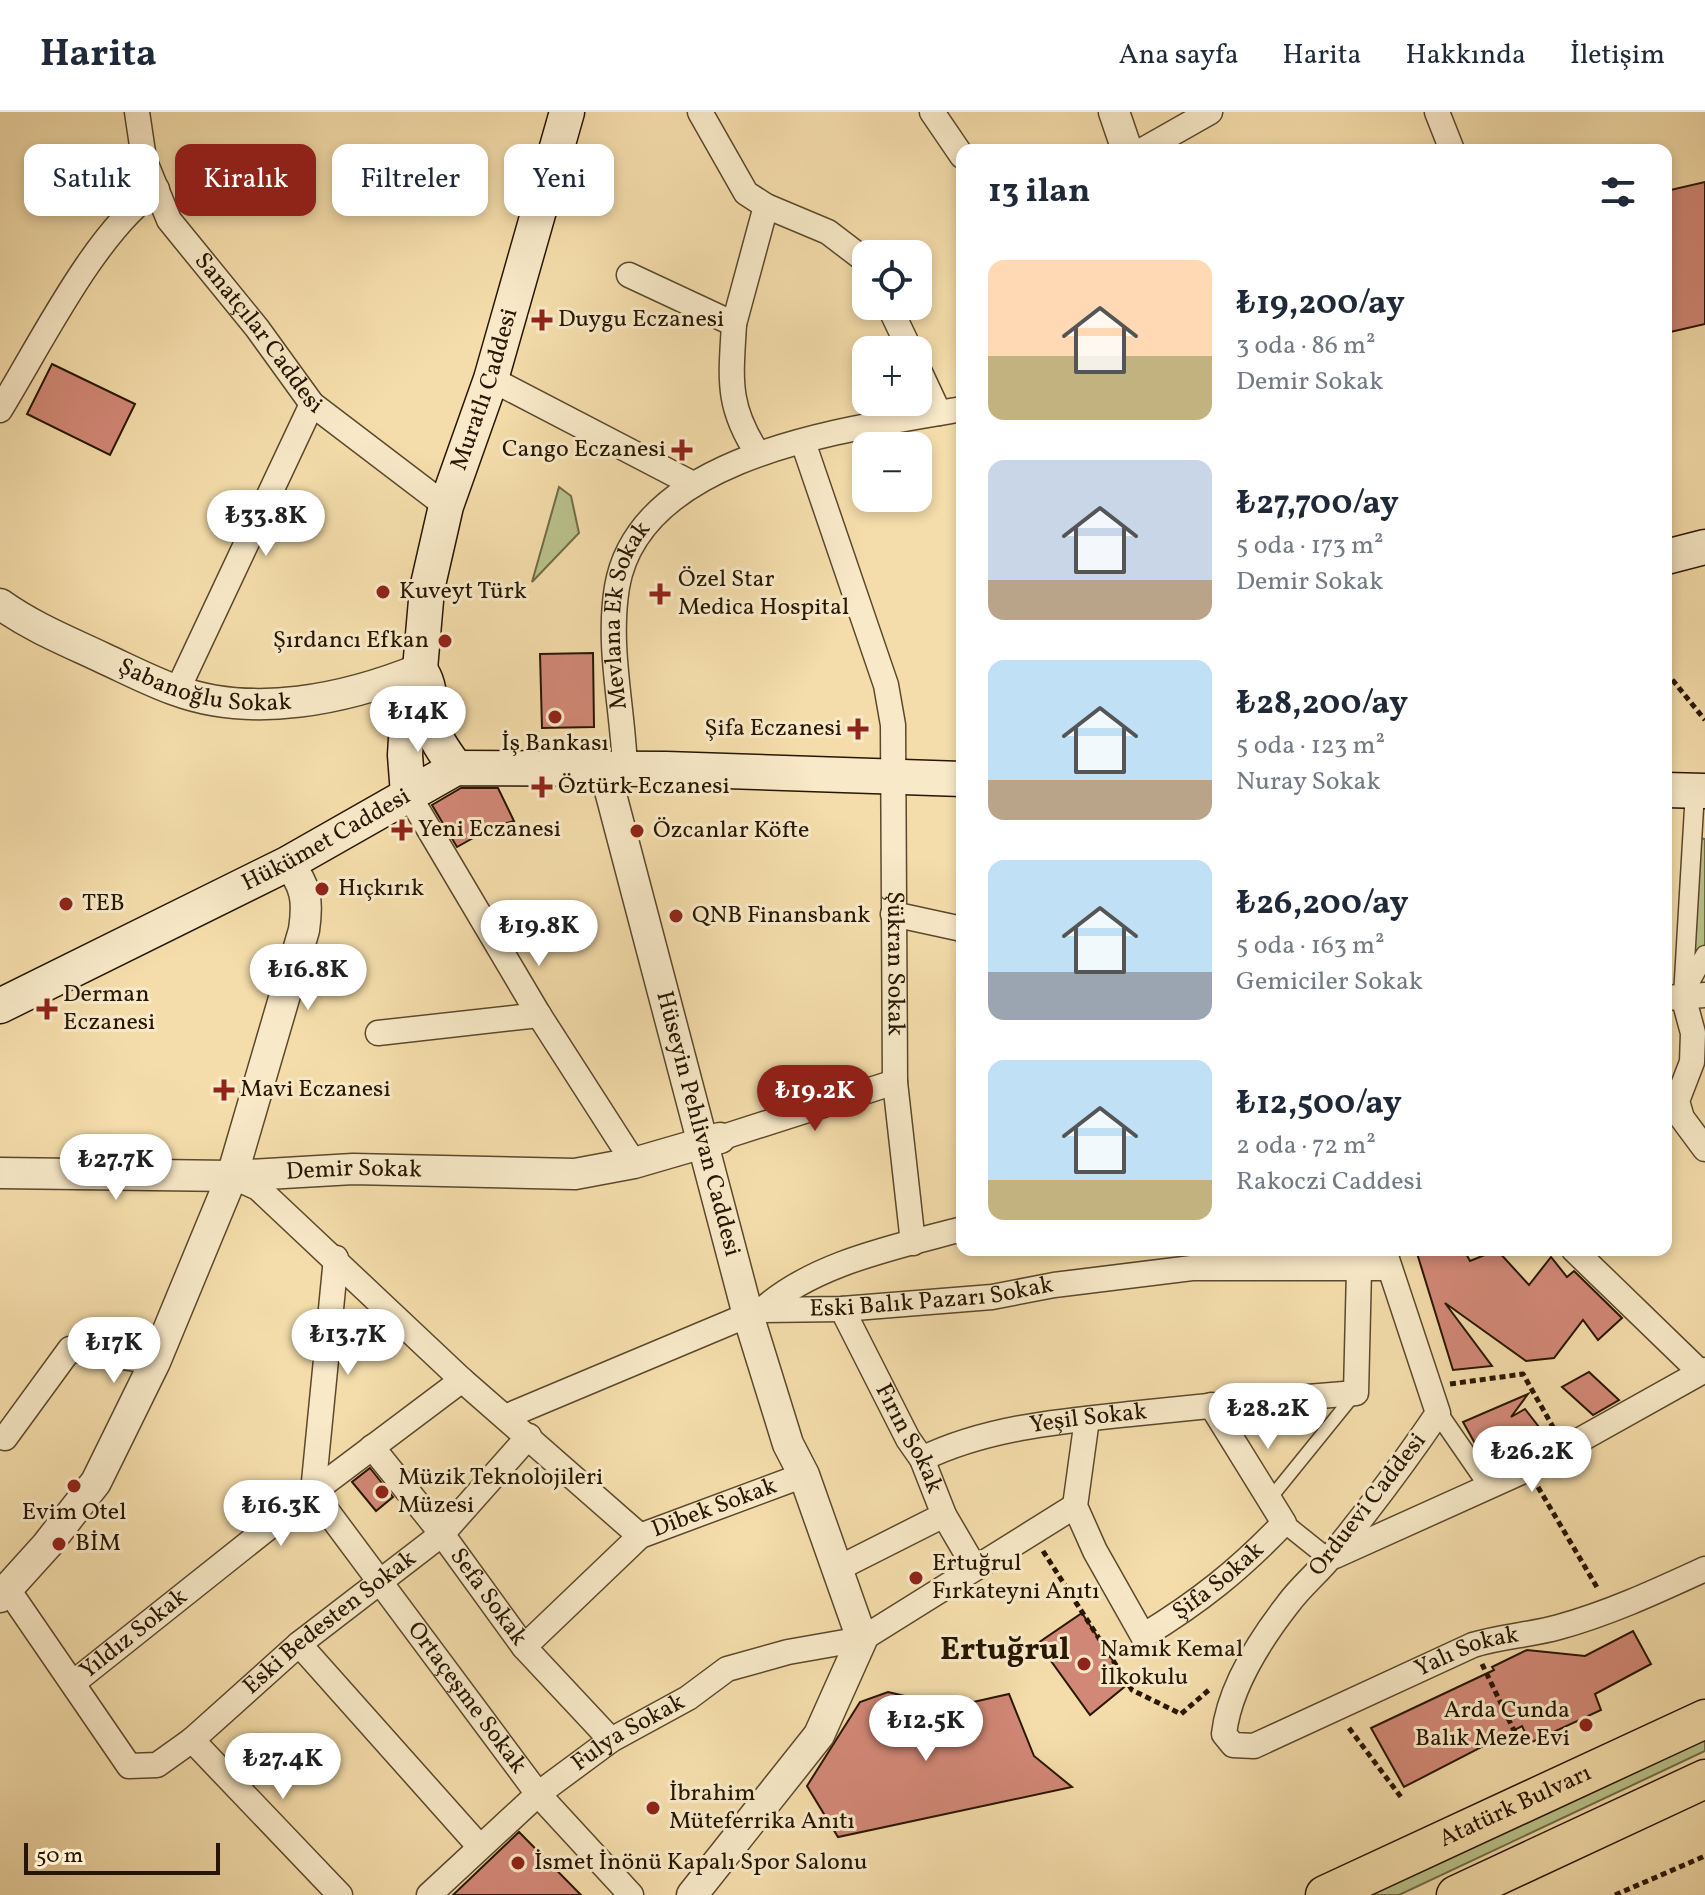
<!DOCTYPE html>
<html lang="tr">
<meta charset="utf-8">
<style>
:root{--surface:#fff;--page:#f2f2f3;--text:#1f2937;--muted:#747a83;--line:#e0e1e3;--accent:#8f2418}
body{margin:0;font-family:Vollkorn,serif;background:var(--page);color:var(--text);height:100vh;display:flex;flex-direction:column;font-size:30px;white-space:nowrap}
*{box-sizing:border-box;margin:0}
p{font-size:26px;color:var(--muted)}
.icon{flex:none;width:44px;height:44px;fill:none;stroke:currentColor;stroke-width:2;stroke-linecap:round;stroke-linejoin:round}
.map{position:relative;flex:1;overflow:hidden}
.panel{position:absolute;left:956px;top:32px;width:716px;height:1112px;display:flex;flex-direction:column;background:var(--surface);border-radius:16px;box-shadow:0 4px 12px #0003}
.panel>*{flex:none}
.guide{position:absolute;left:24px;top:32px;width:760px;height:72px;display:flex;gap:16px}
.buttons{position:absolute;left:852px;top:128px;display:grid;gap:16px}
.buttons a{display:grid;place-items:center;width:80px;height:80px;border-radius:16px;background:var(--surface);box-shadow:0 4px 12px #0003;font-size:40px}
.scale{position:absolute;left:24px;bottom:20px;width:196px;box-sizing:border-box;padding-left:8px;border:4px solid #281601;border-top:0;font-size:22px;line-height:28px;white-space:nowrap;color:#281601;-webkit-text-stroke:6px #f8e9c8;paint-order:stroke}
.price{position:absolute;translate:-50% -68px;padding:0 18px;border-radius:28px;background:#fff;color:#222;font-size:26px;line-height:52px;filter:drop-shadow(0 2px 4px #0008)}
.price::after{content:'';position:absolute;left:50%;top:48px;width:24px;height:18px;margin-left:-12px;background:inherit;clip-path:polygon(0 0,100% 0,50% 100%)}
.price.active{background:var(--accent);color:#fff}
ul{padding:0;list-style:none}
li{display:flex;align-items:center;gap:24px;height:200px;padding:0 32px}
li span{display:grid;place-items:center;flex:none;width:224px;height:160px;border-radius:16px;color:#555}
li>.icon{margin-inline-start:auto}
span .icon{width:96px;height:96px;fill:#fffc;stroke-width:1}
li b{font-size:34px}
h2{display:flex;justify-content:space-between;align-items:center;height:96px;padding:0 32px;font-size:34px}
.chip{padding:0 28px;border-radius:16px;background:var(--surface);box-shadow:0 4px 12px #0003;font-size:28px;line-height:72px}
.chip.active{background:var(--accent);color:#fff}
header{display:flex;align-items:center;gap:48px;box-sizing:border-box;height:112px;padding:0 40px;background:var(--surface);border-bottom:2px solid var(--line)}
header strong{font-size:38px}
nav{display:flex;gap:44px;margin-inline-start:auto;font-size:28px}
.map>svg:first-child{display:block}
.green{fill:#b9c28b;stroke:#706c46;stroke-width:2}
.building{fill:#d28877;stroke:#281601;stroke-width:2}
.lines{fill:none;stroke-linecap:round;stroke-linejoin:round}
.service-casing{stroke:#5b482c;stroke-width:15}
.pedestrian-casing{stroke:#5b482c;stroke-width:21}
.minor-casing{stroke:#5b482c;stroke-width:27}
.tertiary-casing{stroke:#5b482c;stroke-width:33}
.secondary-casing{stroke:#281601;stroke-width:37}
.primary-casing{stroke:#281601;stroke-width:41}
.path{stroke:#281601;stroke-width:5;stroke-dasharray:6 4;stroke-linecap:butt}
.service{stroke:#f8e9c8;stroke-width:12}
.pedestrian{stroke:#f8e9c8;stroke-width:18}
.minor{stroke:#f8e9c8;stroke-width:24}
.tertiary{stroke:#f8e9c8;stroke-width:30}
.secondary{stroke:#f8e9c8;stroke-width:34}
.primary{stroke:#f4ddab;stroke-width:38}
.poi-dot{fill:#8f2418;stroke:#f8e9c8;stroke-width:3}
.labels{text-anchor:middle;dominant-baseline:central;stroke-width:6;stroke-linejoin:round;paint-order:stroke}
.poi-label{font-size:24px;fill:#281601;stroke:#f8e9c8;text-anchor:start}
.street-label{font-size:24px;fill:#281601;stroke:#f8e9c8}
.district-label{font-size:32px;font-weight:bold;fill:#281601;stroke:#f8e9c8}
</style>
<header>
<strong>Harita</strong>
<nav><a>Ana sayfa</a><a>Harita</a><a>Hakkında</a><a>İletişim</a></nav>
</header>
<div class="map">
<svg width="1705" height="1783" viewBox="0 0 1705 1783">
<rect width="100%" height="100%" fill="#f4ddab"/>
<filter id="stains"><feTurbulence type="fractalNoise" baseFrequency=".0025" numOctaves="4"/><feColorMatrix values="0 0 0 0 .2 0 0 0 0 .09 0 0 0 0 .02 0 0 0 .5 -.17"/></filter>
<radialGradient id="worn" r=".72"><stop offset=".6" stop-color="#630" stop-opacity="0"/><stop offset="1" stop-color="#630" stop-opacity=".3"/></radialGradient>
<path class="green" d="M559,375L571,384L579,421L532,470Z
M1697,726L1705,727V850H1691Z
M1705,1618V1639L1399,1783H1357Z"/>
<path class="building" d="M1705,70V212L1666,221V79Z
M52,252L135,292L110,343L27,302Z
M593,541L594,615L542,616L540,542Z
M461,676H498L514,709L493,715L457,735L432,693Z
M1416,1138H1464L1470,1149L1497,1138L1529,1173L1551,1145L1567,1165L1574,1159L1622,1206L1598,1228L1583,1208L1554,1246L1526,1249L1445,1191L1492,1254L1453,1258Z
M1589,1260L1619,1288L1593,1303L1562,1275Z
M1528,1282L1511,1305L1525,1297L1549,1328L1521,1344H1482L1463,1310Z
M370,1356L393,1385L376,1399L352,1370Z
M1082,1501L1128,1572L1090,1603L1038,1531Z
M1633,1519L1651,1552L1595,1582L1601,1598L1530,1631L1522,1614L1404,1675L1371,1616L1494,1558L1492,1555L1527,1538L1585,1544Z
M888,1580L951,1595L1009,1582L1034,1644L1072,1675L838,1725L807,1674L860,1590Z
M519,1720L581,1783H453L499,1739Z"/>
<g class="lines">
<g class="service-casing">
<path id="service" d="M1269,1388L1354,1283"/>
</g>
<g class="pedestrian-casing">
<path id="pedestrian" d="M1688,874L1705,843
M1683,884L1695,679
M1438,1301L1489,1375
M1284,1411L1329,1447"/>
</g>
<g class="minor-casing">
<g id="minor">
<path id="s1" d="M137,0L144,47L169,108L257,216L312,292L446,394"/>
<path d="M700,0L746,81L766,94L828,120L866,149"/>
<path d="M932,0L962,44"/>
<path d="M1437,0L1452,38"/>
<path d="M1143,38L1210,0"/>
<path d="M629,163L734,212C731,267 726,293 758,342"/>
<path d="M889,194L910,238"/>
<path d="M734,212L766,94"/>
<path d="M918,256L939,301"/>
<path d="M491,267L691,371"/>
<path d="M0,298C40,233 96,118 157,77"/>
<path id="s2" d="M803,330L886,573L893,613L895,970L913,1131"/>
<path d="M177,579L312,292"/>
<path id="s3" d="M625,657C623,596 607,536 617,475C640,340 853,317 962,297"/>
<path d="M408,682L539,903L634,1051"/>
<path d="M893,802L962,817"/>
<path d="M1683,884L1693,921L1692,950L1677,989L1682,1006L1705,1037"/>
<path d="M1666,886L1705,883"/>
<path d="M378,921L539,903"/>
<path d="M720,1026L895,970"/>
<path d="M232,1064L258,1076L462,1268L640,1424"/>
<path id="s4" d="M1384,1138L1438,1301C1405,1350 1370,1396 1333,1442C1319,1460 1301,1474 1288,1492C1260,1528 1229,1577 1224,1622L1233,1633L1254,1634L1473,1533C1502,1524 1531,1523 1559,1515C1610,1501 1657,1479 1705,1457"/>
<path d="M1574,1138L1700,1260"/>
<path id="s5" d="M336,1146L313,1380L538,1682L631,1783"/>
<path id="s6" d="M842,1197L908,1327L922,1347L944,1403L975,1456"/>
<path id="s7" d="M762,1198L842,1197L992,1185L1054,1173L1192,1156H1388"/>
<path d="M762,1198C814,1151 896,1135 962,1117"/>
<path d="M505,1305L748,1203"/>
<path id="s8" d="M1087,1307L1075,1394L1095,1439L1143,1524C1199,1490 1239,1458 1284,1411L1211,1293"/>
<path d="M5,1326L70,1237L155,1250"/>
<path id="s9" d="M372,1335L442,1422L524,1535L611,1628"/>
<path id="s10" d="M922,1347C985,1316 1061,1309 1130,1302C1206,1294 1281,1287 1356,1281L1359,1158"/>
<path d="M1335,1444L1528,1357L1705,1258"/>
<path d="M837,1457L944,1403"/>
<path id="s11" d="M7,1476L129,1654L157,1653L192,1628L299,1532L442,1422L529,1324"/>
<path d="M299,1532L479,1734"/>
<path id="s12" d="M524,1535L640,1424L804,1363"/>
<path id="s13" d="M73,1571L313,1380L462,1268"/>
<path d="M192,1628L340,1783"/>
<path id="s14" d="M429,1783L538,1682L611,1628L688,1586L727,1557L788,1540L862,1527L1075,1394"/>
</g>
</g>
<g class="tertiary-casing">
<g id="tertiary">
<path d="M1114,0L1127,38"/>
<path id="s15" d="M0,492C32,515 67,529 103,546C127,557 150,569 175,578C253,607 346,587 420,557"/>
<path id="s16" d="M604,656L748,1203L788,1332L804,1363L862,1527L819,1623L692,1783"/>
<path id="s17" d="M0,1061L232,1064L353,1057L575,1062L634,1051L720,1026"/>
<path d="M0,1485L47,1433L96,1370L155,1250L232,1064L304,818C308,791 307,772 287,752"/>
</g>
</g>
<g class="secondary-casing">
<g id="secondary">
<path d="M1666,445L1705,435"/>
<path d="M422,561C432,577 428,593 431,611C435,628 446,642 456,656"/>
<path d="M1666,678L1705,679"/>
<path id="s18" d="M408,682L405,643L408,593L411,576L420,557L427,477L446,394L491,267L567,0"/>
<path id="s19" d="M0,894L287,752L456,656L666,657L962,667"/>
</g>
</g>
<g class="primary-casing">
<g id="primary">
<path id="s20" d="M1325,1783L1705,1607"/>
<path d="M1456,1783L1705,1667"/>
</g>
</g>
<path class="path" d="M1666,560L1705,608
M1450,1272L1523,1262L1553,1315
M1538,1375L1598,1477
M1043,1439L1132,1578L1181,1602L1210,1577
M1482,1552L1521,1633
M1349,1616L1401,1685
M1615,1783L1705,1744"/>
<use href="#service" class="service"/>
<use href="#pedestrian" class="pedestrian"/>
<use href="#minor" class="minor"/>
<use href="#tertiary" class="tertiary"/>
<use href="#secondary" class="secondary"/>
<use href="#primary" class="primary"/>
</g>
<g class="poi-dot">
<path d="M538 196h8v8h8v8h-8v8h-8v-8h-8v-8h8z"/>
<path d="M678 326h8v8h8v8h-8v8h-8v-8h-8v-8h8z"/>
<circle cx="383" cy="480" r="8"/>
<path d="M656 470h8v8h8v8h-8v8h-8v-8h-8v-8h8z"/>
<circle cx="445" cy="529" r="8"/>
<circle cx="555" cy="605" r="8"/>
<path d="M854 605h8v8h8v8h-8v8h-8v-8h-8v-8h8z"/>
<path d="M538 663h8v8h8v8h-8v8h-8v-8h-8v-8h8z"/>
<path d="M398 706h8v8h8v8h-8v8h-8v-8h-8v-8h8z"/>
<circle cx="637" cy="719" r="8"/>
<circle cx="322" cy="777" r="8"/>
<circle cx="66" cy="792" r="8"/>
<circle cx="676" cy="804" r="8"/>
<path d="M43 885h8v8h8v8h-8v8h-8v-8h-8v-8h8z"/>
<path d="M220 966h8v8h8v8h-8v8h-8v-8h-8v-8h8z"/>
<circle cx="74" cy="1374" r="8"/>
<circle cx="382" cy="1380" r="8"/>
<circle cx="59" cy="1432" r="8"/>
<circle cx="916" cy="1466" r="8"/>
<circle cx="1084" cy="1552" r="8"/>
<circle cx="1586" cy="1613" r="8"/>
<circle cx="653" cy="1696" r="8"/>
<circle cx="518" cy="1751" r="8"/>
</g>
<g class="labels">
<g class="poi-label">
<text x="558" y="208">Duygu Eczanesi</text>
<text x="666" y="338" text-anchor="end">Cango Eczanesi</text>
<text x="678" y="468">Özel Star<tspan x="678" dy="28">Medica Hospital</tspan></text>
<text x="399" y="480">Kuveyt Türk</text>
<text x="429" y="529" text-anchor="end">Şırdancı Efkan</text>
<text x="842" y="617" text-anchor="end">Şifa Eczanesi</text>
<text x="555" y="632" text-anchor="middle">İş Bankası</text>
<text x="558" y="675">Öztürk Eczanesi</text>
<text x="418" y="718">Yeni Eczanesi</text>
<text x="653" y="719">Özcanlar Köfte</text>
<text x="338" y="777">Hıçkırık</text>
<text x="82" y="792">TEB</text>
<text x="692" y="804">QNB Finansbank</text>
<text x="63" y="883">Derman<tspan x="63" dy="28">Eczanesi</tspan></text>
<text x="240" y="978">Mavi Eczanesi</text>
<text x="398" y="1366">Müzik Teknolojileri<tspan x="398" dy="28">Müzesi</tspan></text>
<text x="74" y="1401" text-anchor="middle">Evim Otel</text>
<text x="75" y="1432">BİM</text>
<text x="932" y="1452">Ertuğrul<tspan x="932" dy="28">Fırkateyni Anıtı</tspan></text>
<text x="1100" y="1538">Namık Kemal<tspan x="1100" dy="28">İlkokulu</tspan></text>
<text x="1570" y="1599" text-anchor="end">Arda Cunda<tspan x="1570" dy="28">Balık Meze Evi</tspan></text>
<text x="669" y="1682">İbrahim<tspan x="669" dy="28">Müteferrika Anıtı</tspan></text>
<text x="534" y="1751">İsmet İnönü Kapalı Spor Salonu</text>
</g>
<g class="street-label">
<text stroke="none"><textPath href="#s1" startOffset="258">Sanatçılar Caddesi</textPath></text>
<text stroke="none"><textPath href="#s18" startOffset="416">Muratlı Caddesi</textPath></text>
<text stroke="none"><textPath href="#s3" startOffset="156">Mevlana Ek Sokak</textPath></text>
<text stroke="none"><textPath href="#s15" startOffset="224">Şabanoğlu Sokak</textPath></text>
<text stroke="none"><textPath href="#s19" startOffset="366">Hükümet Caddesi</textPath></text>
<text stroke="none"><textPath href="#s2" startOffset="536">Şükran Sokak</textPath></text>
<text stroke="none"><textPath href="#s16" startOffset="368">Hüseyin Pehlivan Caddesi</textPath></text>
<text stroke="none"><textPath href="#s17" startOffset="354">Demir Sokak</textPath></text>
<text stroke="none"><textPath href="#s7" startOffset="170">Eski Balık Pazarı Sokak</textPath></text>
<text stroke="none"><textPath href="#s10" startOffset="172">Yeşil Sokak</textPath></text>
<text stroke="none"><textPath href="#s6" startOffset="146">Fırın Sokak</textPath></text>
<text transform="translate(1368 1393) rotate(-52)">Orduevi Caddesi</text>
<text stroke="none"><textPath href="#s12" startOffset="240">Dibek Sokak</textPath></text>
<text stroke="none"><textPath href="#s8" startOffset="328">Şifa Sokak</textPath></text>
<text stroke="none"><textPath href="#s9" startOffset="190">Sefa Sokak</textPath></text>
<text stroke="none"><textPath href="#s11" startOffset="468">Eski Bedesten Sokak</textPath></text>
<text stroke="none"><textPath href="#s13" startOffset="78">Yıldız Sokak</textPath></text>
<text stroke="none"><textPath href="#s4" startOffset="830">Yalı Sokak</textPath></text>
<text stroke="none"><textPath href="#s5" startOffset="492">Ortaçeşme Sokak</textPath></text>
<text stroke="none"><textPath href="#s14" startOffset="258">Fulya Sokak</textPath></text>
<text stroke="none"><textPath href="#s20" startOffset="210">Atatürk Bulvarı</textPath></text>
</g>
<g class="district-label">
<text x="1005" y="1539">Ertuğrul</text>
</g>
</g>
<rect width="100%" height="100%" filter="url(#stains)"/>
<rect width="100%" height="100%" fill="url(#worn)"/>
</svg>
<div class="buttons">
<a><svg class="icon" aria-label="locate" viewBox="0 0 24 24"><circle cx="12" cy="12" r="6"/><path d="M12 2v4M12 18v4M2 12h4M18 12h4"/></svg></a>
<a>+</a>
<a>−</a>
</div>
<div class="scale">50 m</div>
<b class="price" style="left:266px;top:446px">₺33.8K</b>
<b class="price" style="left:418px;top:642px">₺14K</b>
<b class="price" style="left:539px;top:856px">₺19.8K</b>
<b class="price" style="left:308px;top:900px">₺16.8K</b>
<b class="price active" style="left:815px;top:1021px">₺19.2K</b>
<b class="price" style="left:116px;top:1090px">₺27.7K</b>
<b class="price" style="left:348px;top:1265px">₺13.7K</b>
<b class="price" style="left:114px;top:1273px">₺17K</b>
<b class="price" style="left:1268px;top:1339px">₺28.2K</b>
<b class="price" style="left:1532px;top:1382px">₺26.2K</b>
<b class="price" style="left:281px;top:1436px">₺16.3K</b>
<b class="price" style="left:926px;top:1651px">₺12.5K</b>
<b class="price" style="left:283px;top:1689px">₺27.4K</b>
<div class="guide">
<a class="chip">Satılık</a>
<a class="chip active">Kiralık</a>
<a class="chip">Filtreler</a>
<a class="chip">Yeni</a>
</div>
<section class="panel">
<h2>13 ilan<svg class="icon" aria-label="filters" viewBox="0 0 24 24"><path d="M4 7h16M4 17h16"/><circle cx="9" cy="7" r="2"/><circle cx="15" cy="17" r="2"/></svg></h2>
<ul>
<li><span style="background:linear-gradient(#ffd9b3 60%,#c2b280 0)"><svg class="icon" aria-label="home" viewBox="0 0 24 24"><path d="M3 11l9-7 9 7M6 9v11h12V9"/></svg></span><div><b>₺19,200/ay</b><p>3 oda · 86 m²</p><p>Demir Sokak</p></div></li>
<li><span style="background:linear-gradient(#c9d6e8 75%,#b9a48a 0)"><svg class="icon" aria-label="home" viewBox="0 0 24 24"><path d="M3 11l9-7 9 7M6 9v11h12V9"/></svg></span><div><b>₺27,700/ay</b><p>5 oda · 173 m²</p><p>Demir Sokak</p></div></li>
<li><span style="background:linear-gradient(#bfe0f5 75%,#b9a48a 0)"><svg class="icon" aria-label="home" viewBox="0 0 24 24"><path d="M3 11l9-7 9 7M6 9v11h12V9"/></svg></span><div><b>₺28,200/ay</b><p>5 oda · 123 m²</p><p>Nuray Sokak</p></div></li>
<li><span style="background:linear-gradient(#bfe0f5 70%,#9aa5b1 0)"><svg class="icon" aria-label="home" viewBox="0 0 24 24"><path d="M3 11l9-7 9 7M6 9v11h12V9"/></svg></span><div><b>₺26,200/ay</b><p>5 oda · 163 m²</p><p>Gemiciler Sokak</p></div></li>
<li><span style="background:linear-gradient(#bfe0f5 75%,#c2b280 0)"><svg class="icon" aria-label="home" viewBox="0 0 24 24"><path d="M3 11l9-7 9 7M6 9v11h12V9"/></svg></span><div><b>₺12,500/ay</b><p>2 oda · 72 m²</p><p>Rakoczi Caddesi</p></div></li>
</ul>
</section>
</div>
